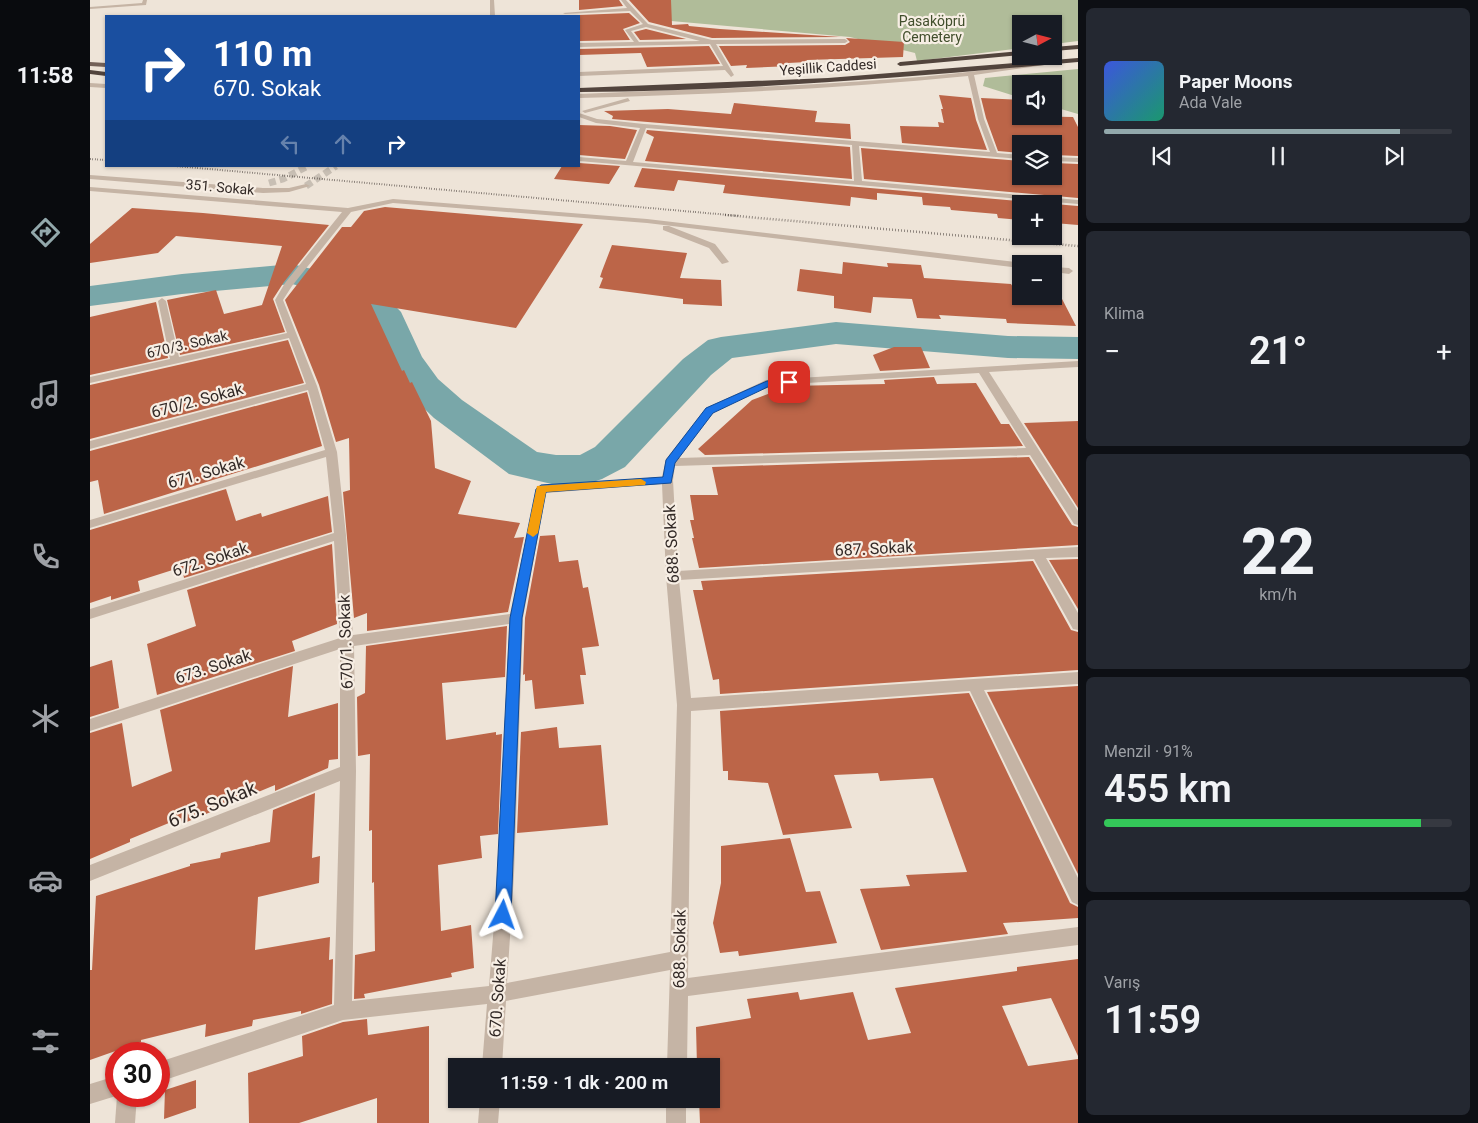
<!DOCTYPE html>
<html lang="tr">
<meta charset="utf-8">
<style>
body{margin:0;font-family:Roboto,sans-serif;background:#242831;color:#f1f3f6;height:100vh;display:flex;flex-direction:column;font-size:19px;white-space:nowrap}
*{box-sizing:border-box;margin:0}
p{font-size:16px;color:#9ea1a6}
.icon{flex:none;width:28px;height:28px;fill:none;stroke:currentColor;stroke-width:2;stroke-linecap:round;stroke-linejoin:round}
.map{position:relative;flex:1;overflow:hidden}
.panel{display:flex;flex-direction:column;gap:8px;padding:8px;background:#0d0f14;width:400px}
.panel>*{flex:none}
.top-card{position:absolute;left:15px;top:15px;width:475px;height:152px;border-radius:0px;box-shadow:0 1px 4px #0004;background:#1a4fa0;color:#fff;overflow:hidden}
.needle{width:32px;rotate:83deg}
.tools{position:absolute;left:922px;top:15px;display:grid;gap:10px}
.tools a{display:grid;place-items:center;width:50px;height:50px;border-radius:0px;background:#171b24;box-shadow:0 1px 4px #0004;font-size:25px}
.speed{position:absolute;left:15px;top:1042px;display:flex;gap:10px;font-size:25px;font-weight:700;text-align:center}
.speed>*{display:grid;place-content:center;width:65px;height:65px;border-radius:50%;background:#171b24;box-shadow:0 1px 4px #0004;line-height:1}
.speed .limit{border:8px solid #d22;background:#fff;color:#111}
.pin{position:absolute;display:grid;place-items:center;width:42px;height:42px;color:#fff;margin:-21px;border-radius:10px;box-shadow:0 2px 8px #0006}
.me{position:absolute;width:55px;margin:-28px;rotate:4deg;stroke-linejoin:round;filter:drop-shadow(0 0 4px #0008)}
.turn{display:flex;align-items:center;gap:18px;height:105px;padding:0 25px;font-size:22px}
.turn .icon{width:65px;height:65px;stroke-width:2.5}
.turn b{display:block;font-size:35px;line-height:42px}
.lanes{display:flex;align-items:center;height:48px;padding:0 25px;background:#0003;justify-content:center;gap:25px;direction:ltr}
.lanes .off{opacity:.35}
.big{font-size:38px;font-weight:600;line-height:1.1}
.panel .card{flex:1;display:flex;flex-direction:column;justify-content:center;gap:8px;min-width:0;padding:0 18px;border-radius:8px;background:#242831}
.panel .dial{align-items:center;gap:0}
.dial b{font-size:65px;line-height:1}
.song{display:flex;align-items:center;gap:15px}
.cover{width:60px;height:60px;border-radius:8px;background:linear-gradient(135deg,hsl(230 70% 55%),hsl(160 70% 35%))}
.played{height:5px;border-radius:2px;background:linear-gradient(90deg,#92a8ab 85%,#363941 85%)}
.keys{display:flex;justify-content:space-around;direction:ltr}
.heat{display:flex;justify-content:space-between;align-items:center;font-size:28px;direction:ltr}
.charge{height:8px;border-radius:4px;background:linear-gradient(90deg,#34c759 91%,#363941 0)}
.trip{position:absolute;left:358px;top:1058px;width:272px;height:50px;border-radius:0px;background:#171b24;box-shadow:0 1px 4px #0004;font-weight:600;line-height:50px;text-align:center}
main{display:flex;flex:1;min-height:0}
.tab-bar{display:flex;flex-direction:column;width:90px;justify-content:space-around;align-items:center;background:#090b0e;color:#9ea1a6}
.tab-bar .icon{width:35px;height:35px}
.tab-bar .on{color:#92a8ab}
.tab-bar b{font-size:22px;color:#f1f3f6}
.map>svg:first-child{display:block}
</style>
<main>
<nav class="tab-bar">
<b>11:58</b>
<svg class="icon on" aria-label="directions" viewBox="0 0 24 24"><path d="M12 3l9 9-9 9-9-9zM9 14v-3h6M13 9l2 2-2 2"/></svg>
<svg class="icon" aria-label="music" viewBox="0 0 24 24"><path d="M9 18V5l10-2v13"/><circle cx="6" cy="18" r="3"/><circle cx="16" cy="16" r="3"/></svg>
<svg class="icon" aria-label="phone" viewBox="0 0 24 24"><path d="M5 4h4l2 5-3 2q2 4 5 5l2-3 5 2v4C11 20 4 13 5 4z"/></svg>
<svg class="icon" aria-label="climate" viewBox="0 0 24 24"><path d="M12 3v18M4 7l16 10M4 17L20 7"/></svg>
<svg class="icon" aria-label="car" viewBox="0 0 24 24"><path d="M5 17H2v-5l4-1 3-4h7l3 4 3 1v5h-3M9 17h6M6 11h13"/><circle cx="7" cy="17" r="2"/><circle cx="17" cy="17" r="2"/></svg>
<svg class="icon" aria-label="filters" viewBox="0 0 24 24"><path d="M4 7h16M4 17h16"/><circle cx="9" cy="7" r="2"/><circle cx="15" cy="17" r="2"/></svg>
</nav>
<div class="map">
<svg width="988" height="1123" viewBox="0 0 988 1123">
<rect width="100%" height="100%" fill="#eee4d8"/>
<g fill="#b0bc99">
<path d="M567,0H988V41L964,44V24H931V48L827,61L825,53L760,37L581,21Z"/>
<path d="M988,69V114L964,107V84H931V98L893,86L895,78Z"/>
</g>
<g fill="none" stroke-linecap="round" stroke-linejoin="round">
<path fill="#79a7a9" fill-rule="evenodd" d="M202,264L285,285L311,312L332,357L348,379L372,400L447,452L466,455H490L505,447L593,359L618,340L631,337L746,322L918,336L988,337V359L918,358L746,344L642,358L621,375L535,467L512,479L497,484L466,485L419,474L344,418L320,395L295,358L277,316L261,299L202,284L92,294L0,306V286L92,274Z"/>
</g>
<g fill="#bc6548">
<path d="M489,0H529L533,6L489,10Z"/>
<path d="M539,0H581L582,25L598,24L599,26L630,29L751,37L622,38L559,22Z"/>
<path d="M539,13L550,23L533,29L540,40L489,41V15Z"/>
<path d="M556,29L596,39L550,40L544,32Z"/>
<path d="M756,38L814,42L813,57L717,60V62L698,63L701,66L656,68L657,65L641,66L629,46L755,45L760,42Z"/>
<path d="M619,46L630,64L557,67L551,53L489,55V49Z"/>
<path d="M849,95L881,98L886,120L897,150L812,143L810,126L849,127L848,122L854,123L851,109H853Z"/>
<path d="M891,98L931,100V116L983,117L988,127V156L964,155V144H931V153L908,151L896,118Z"/>
<path d="M644,103L727,111L725,122L760,124L761,139L522,119L523,116L514,111L578,109L641,114Z"/>
<path d="M489,125L520,126L547,130L535,159L489,155Z"/>
<path d="M557,130L760,147L762,179L555,161L564,137L556,133Z"/>
<path d="M771,148L931,161V176H964V163L988,164V198L774,179Z"/>
<path d="M489,163L530,166L519,184L464,179L472,166H489Z"/>
<path d="M552,168L963,204H931V220L908,218L907,214L861,210L860,207L833,205L832,197L787,193V200L761,197L760,206L633,193L635,185L588,180L584,191L544,187Z"/>
<path d="M964,204L988,206V225L964,223Z"/>
<path d="M295,207L493,224L426,328L281,304L312,371L314,370L320,383L322,382L341,421L345,468L381,481L368,514L430,523L424,538L434,537L418,612L277,631V613L264,618L253,492L260,490L259,438L246,442L229,385L195,300L252,227H261L274,211Z"/>
<path d="M42,208L113,213L239,225L194,282L183,299L195,332L90,355L77,300L126,290L134,314L172,305L192,246L86,236L68,253L0,263V244Z"/>
<path d="M522,245L597,253L590,278L631,280L632,306L593,304V299L509,288L513,278L510,277L512,271Z"/>
<path d="M753,262L798,267L797,263L831,265L834,278L921,284L927,294H931V296L971,297L986,326L917,323L916,319L849,315L851,319L827,318L822,299L783,297L781,313L744,308V296L707,291L710,269L752,274Z"/>
<path d="M66,302L78,358L0,375V317Z"/>
<path d="M198,340L214,383L0,439V385Z"/>
<path d="M804,347H831L840,368L790,371L783,355Z"/>
<path d="M844,377L847,384L886,383L911,424H919L933,446L615,455L608,449L662,400L699,386L795,384L794,380Z"/>
<path d="M217,392L232,446L14,514L8,480L0,482V451Z"/>
<path d="M988,421V508L934,423Z"/>
<path d="M939,457L982,525L988,527V545L609,568L602,538H604L600,520H604L600,495H628L622,467Z"/>
<path d="M136,489L146,521L171,513L172,517L238,496L242,532L94,578L92,567L48,581L50,591L21,600V596L0,603V530Z"/>
<path d="M465,535L469,562L488,560L493,588L498,587L509,646L492,648L496,675H490L494,704L445,709L442,680L435,681V674L433,675L435,618L450,536Z"/>
<path d="M242,544L247,624L202,641L205,651L67,695L57,644L106,626L97,590Z"/>
<path d="M988,559V609L959,560Z"/>
<path d="M943,561L981,630L988,632V670L630,694L629,679L623,680L603,590H613L611,581Z"/>
<path d="M417,626L415,677L352,683L356,740L406,732V735L412,734L408,834L390,836L392,858L348,865L351,931L381,925L384,968L361,973L362,977L274,994L275,998L264,999L265,955L285,951L284,882L282,883V830L279,831L280,754L268,756L267,697L275,693L276,646Z"/>
<path d="M22,660L29,708L0,717V667Z"/>
<path d="M203,666L198,717L248,703V759L239,760L238,768L185,791V785L92,824L91,818L40,839V842L0,859V733L32,723L42,787L82,771L70,710Z"/>
<path d="M988,686V874L897,692Z"/>
<path d="M879,693L980,903L988,907V918L913,923L918,934L791,950L770,889L820,886L816,875L877,872L843,778L790,781L788,773L744,775L762,828L693,835L678,783L638,780V771H633L630,711Z"/>
<path d="M467,727L469,748L511,745L518,825L427,833L431,732Z"/>
<path d="M225,793L222,858L230,856L229,883L168,897L165,950L240,937L239,960L243,959L242,1004L211,1014V1011L163,1020L162,1026L115,1037L116,1024L51,1040V1042L0,1060V970H2L6,896L100,866V864L130,858L131,853L180,842L183,810Z"/>
<path d="M700,838L716,892L730,891L747,943L649,956L648,951L630,953L623,923L631,883V846Z"/>
<path d="M988,959V1056L961,998L912,1006L938,1066L988,1059V1123H610L609,1099H621V1066H607L606,1027L661,1018L657,999L708,992L710,1000L763,992L778,1040L821,1033L805,988L927,971V967Z"/>
<path d="M277,1019L278,1035L339,1026V1123H287V1098L209,1123H159L158,1073L213,1056L212,1036L253,1022Z"/>
<path d="M106,1080V1108L74,1119L75,1090Z"/>
</g>
<g fill="none" stroke-linecap="round" stroke-linejoin="round">
<g stroke="#c8bfb4" stroke-width="7" stroke-dasharray="7 4" stroke-linecap="butt">
<path d="M179,183L193,179L218,166"/>
<path d="M216,186L246,166"/>
</g>
<g fill="#c5b4a5" fill-rule="evenodd">
<path d="M53,0H57L56,5L0,9V7L52,3Z"/>
<path d="M400,0H404L405,16H400Z"/>
<path d="M531,0H536L558,24L622,40L755,39L758,41L755,43L626,44L644,75L641,77L635,70L489,76V72L633,66L620,44L489,47V43L544,42L535,30L553,24L540,11L475,14L473,13L537,8ZM556,27L610,41L549,42L541,31Z"/>
<path d="M960,61L962,64L884,75L894,119L907,153L931,155V159L769,146L772,181L988,200V204L489,161V157L536,161L550,128L506,123L489,117V113L507,119L554,124L900,152L888,119L878,76C749,89 619,94 489,98V94C646,87 804,86 960,61ZM556,128L762,145L764,181L543,162Z"/>
<path d="M0,83L16,84V88L0,87Z"/>
<path d="M538,98L540,101L495,113L492,111Z"/>
<path d="M964,157L988,158V162L964,161Z"/>
<path d="M0,175L173,188H199L216,184L220,186L199,192L173,193L0,179Z"/>
<path d="M0,187L258,208L303,199L557,219L934,263L931,264V268L557,223L303,203L261,212L202,286L193,300L227,386L247,452L256,535L263,635L420,614L447,486L572,477L576,459L616,408L676,380L988,361V367L899,372L988,511V525L984,524L940,455L585,466L583,480L588,571L988,547V557L956,558L988,613V630L983,629L944,559L589,580L601,698L988,672V684L894,690L988,878V905L982,902L880,691L601,711L598,978L988,927V945L598,996L597,1066H577L580,970L416,1001L412,1066H392L397,1004L253,1020L69,1082V1062L244,1005L250,781L0,881V865L250,767V649L0,731V719L250,638L244,541L0,619V609L244,533L236,457L0,528V520L235,450L218,390L0,449V441L216,384L199,338L0,383V377L80,359L68,301L72,298L76,301L89,357L197,333L185,300L195,283L252,212L0,191ZM889,373L936,448L589,458L624,412L682,385ZM572,484L576,576L587,705L580,952L417,983L424,875L433,618L456,493ZM419,624L408,875L399,986L262,1001L266,771L264,646Z"/>
<path d="M573,226H579L625,244L639,262L632,264L619,248L573,230Z"/>
<path d="M964,267L979,268L983,271L979,274L964,272Z"/>
<path d="M26,1076V1096L0,1104V1084Z"/>
<path d="M27,1096H47L45,1123H25Z"/>
<path d="M390,1099H410L408,1123H388Z"/>
<rect x="576" y="1099" width="20" height="24"/>
</g>
<path fill="#736158" fill-rule="evenodd" d="M0,62L16,63V67L0,66Z"/>
<g fill="#52443d" fill-rule="evenodd">
<path d="M988,45V49L964,51V47Z"/>
<path d="M931,51V55L810,66L807,64L810,62Z"/>
<path d="M988,58V62C822,77 655,91 489,92V88L738,78Z"/>
<path d="M0,70L16,72V76L0,74Z"/>
</g>
<g stroke="#322926" stroke-width="2" stroke-dasharray="0.5 2" stroke-linecap="butt">
<path d="M0,159L16,160"/>
<path d="M85,166L650,216"/>
</g>
<path stroke="#322926" stroke-width="2.5" stroke-dasharray="0.5 2.5" stroke-linecap="butt" d="M635,215L988,246"/>
</g>
<path fill="#1a73e8" stroke="#114b97" d="M699,379L702,380V383L682,385L623,413L585,463L581,483L456,492L432,618L421,915L418,920L413,923L407,920L405,915L420,618L446,489L451,485L573,477L576,460L616,408L677,381Z"/>
<path fill="#f59e0b" d="M551,479L556,482L555,485L456,492L448,533L443,537L437,533L447,486Z"/>
<g text-anchor="middle" stroke-width="4.5" stroke-linejoin="round" paint-order="stroke">
<g font-size="14" fill="#414e2c" stroke="#f7eee4">
<text x="842" y="26">Pasaköprü<tspan x="842" dy="16">Cemetery</tspan></text>
</g>
<g font-size="14" fill="#322926" stroke="#f7eee4">
<text transform="translate(738 67) rotate(-4)" y="5">Yeşillik Caddesi</text>
<text transform="translate(130 187) rotate(5)" y="5">351. Sokak</text>
<text transform="translate(97 344) rotate(-13)" y="5">670/3. Sokak</text>
</g>
<g font-size="16" fill="#322926" stroke="#f7eee4">
<text transform="translate(107 400) rotate(-15)" y="6">670/2. Sokak</text>
<text transform="translate(116 472) rotate(-16)" y="6">671. Sokak</text>
<text transform="translate(581 544) rotate(-93)" y="6">688. Sokak</text>
<text transform="translate(784 548) rotate(-3)" y="6">687. Sokak</text>
<text transform="translate(120 559) rotate(-18)" y="6">672. Sokak</text>
<text transform="translate(255 642) rotate(-92)" y="6">670/1. Sokak</text>
<text transform="translate(123 666) rotate(-18)" y="6">673. Sokak</text>
<text transform="translate(589 949) rotate(-89)" y="6">688. Sokak</text>
<text transform="translate(407 998) rotate(-86)" y="6">670. Sokak</text>
</g>
<g font-size="19" fill="#322926" stroke="#f7eee4">
<text transform="translate(122 804) rotate(-22)" y="7">675. Sokak</text>
</g>
</g>
</svg>
<div class="tools">
<a><svg class="needle" viewBox="-14 -14 28 28"><path d="M0-13l5 13h-10z" fill="#e53935"/><path d="M0 13l5-13h-10z" fill="#9ea1a6"/></svg></a>
<a><svg class="icon" aria-label="sound" viewBox="0 0 24 24"><path d="M4 9h4l5-4v14l-5-4H4zM17 9q2 3 0 6"/></svg></a>
<a><svg class="icon" aria-label="layers" viewBox="0 0 24 24"><path d="M12 4l9 5-9 5-9-5zM3 14l9 5 9-5"/></svg></a>
<a>+</a>
<a>−</a>
</div>
<div class="speed"><div class="limit">30</div></div>
<div class="pin" style="left:699px;top:382px;background:#d93025"><svg class="icon" aria-label="arrive" viewBox="0 0 24 24"><path d="M6 21V4h12l-3 4 3 4H6"/></svg></div>
<svg class="me" style="left:413px;top:915px" viewBox="-20 -20 40 40"><path d="M0-17L14 15 0 8-14 15z" fill="#1a73e8" stroke="#fff" stroke-width="4"/></svg>
<div class="trip">11:59 · 1 dk · 200 m</div>
<div class="top-card">
<div class="turn"><svg class="icon" aria-label="right" viewBox="0 0 24 24"><path d="M7 20v-9h11M14 6l5 5-5 5"/></svg><div><b>110 m</b>670. Sokak</div></div>
<div class="lanes"><svg class="icon off" aria-label="left" viewBox="0 0 24 24"><path d="M17 20v-9H6M10 6l-5 5 5 5"/></svg><svg class="icon off" aria-label="ahead" viewBox="0 0 24 24"><path d="M12 20V5M6 11l6-6 6 6"/></svg><svg class="icon" aria-label="right" viewBox="0 0 24 24"><path d="M7 20v-9h11M14 6l5 5-5 5"/></svg></div>
</div>
</div>
<section class="panel">
<div class="card">
<div class="song"><i class="cover"></i><div><b>Paper Moons</b><p>Ada Vale</p></div></div>
<div class="played"></div>
<div class="keys"><svg class="icon" aria-label="previous" viewBox="0 0 24 24"><path d="M18 5L8 12l10 7zM5 5v14"/></svg><svg class="icon" aria-label="pause" viewBox="0 0 24 24"><path d="M8 5v14M16 5v14"/></svg><svg class="icon" aria-label="next" viewBox="0 0 24 24"><path d="M6 5l10 7-10 7zM19 5v14"/></svg></div>
</div>
<div class="card"><p>Klima</p>
<div class="heat"><a>−</a><b class="big">21°</b><a>+</a></div>
</div>
<div class="card dial"><b>22</b><p>km/h</p></div>
<div class="card"><p>Menzil · 91%</p><b class="big">455 km</b><div class="charge"></div></div>
<div class="card"><p>Varış</p><b class="big">11:59</b></div>
</section>
</main>
